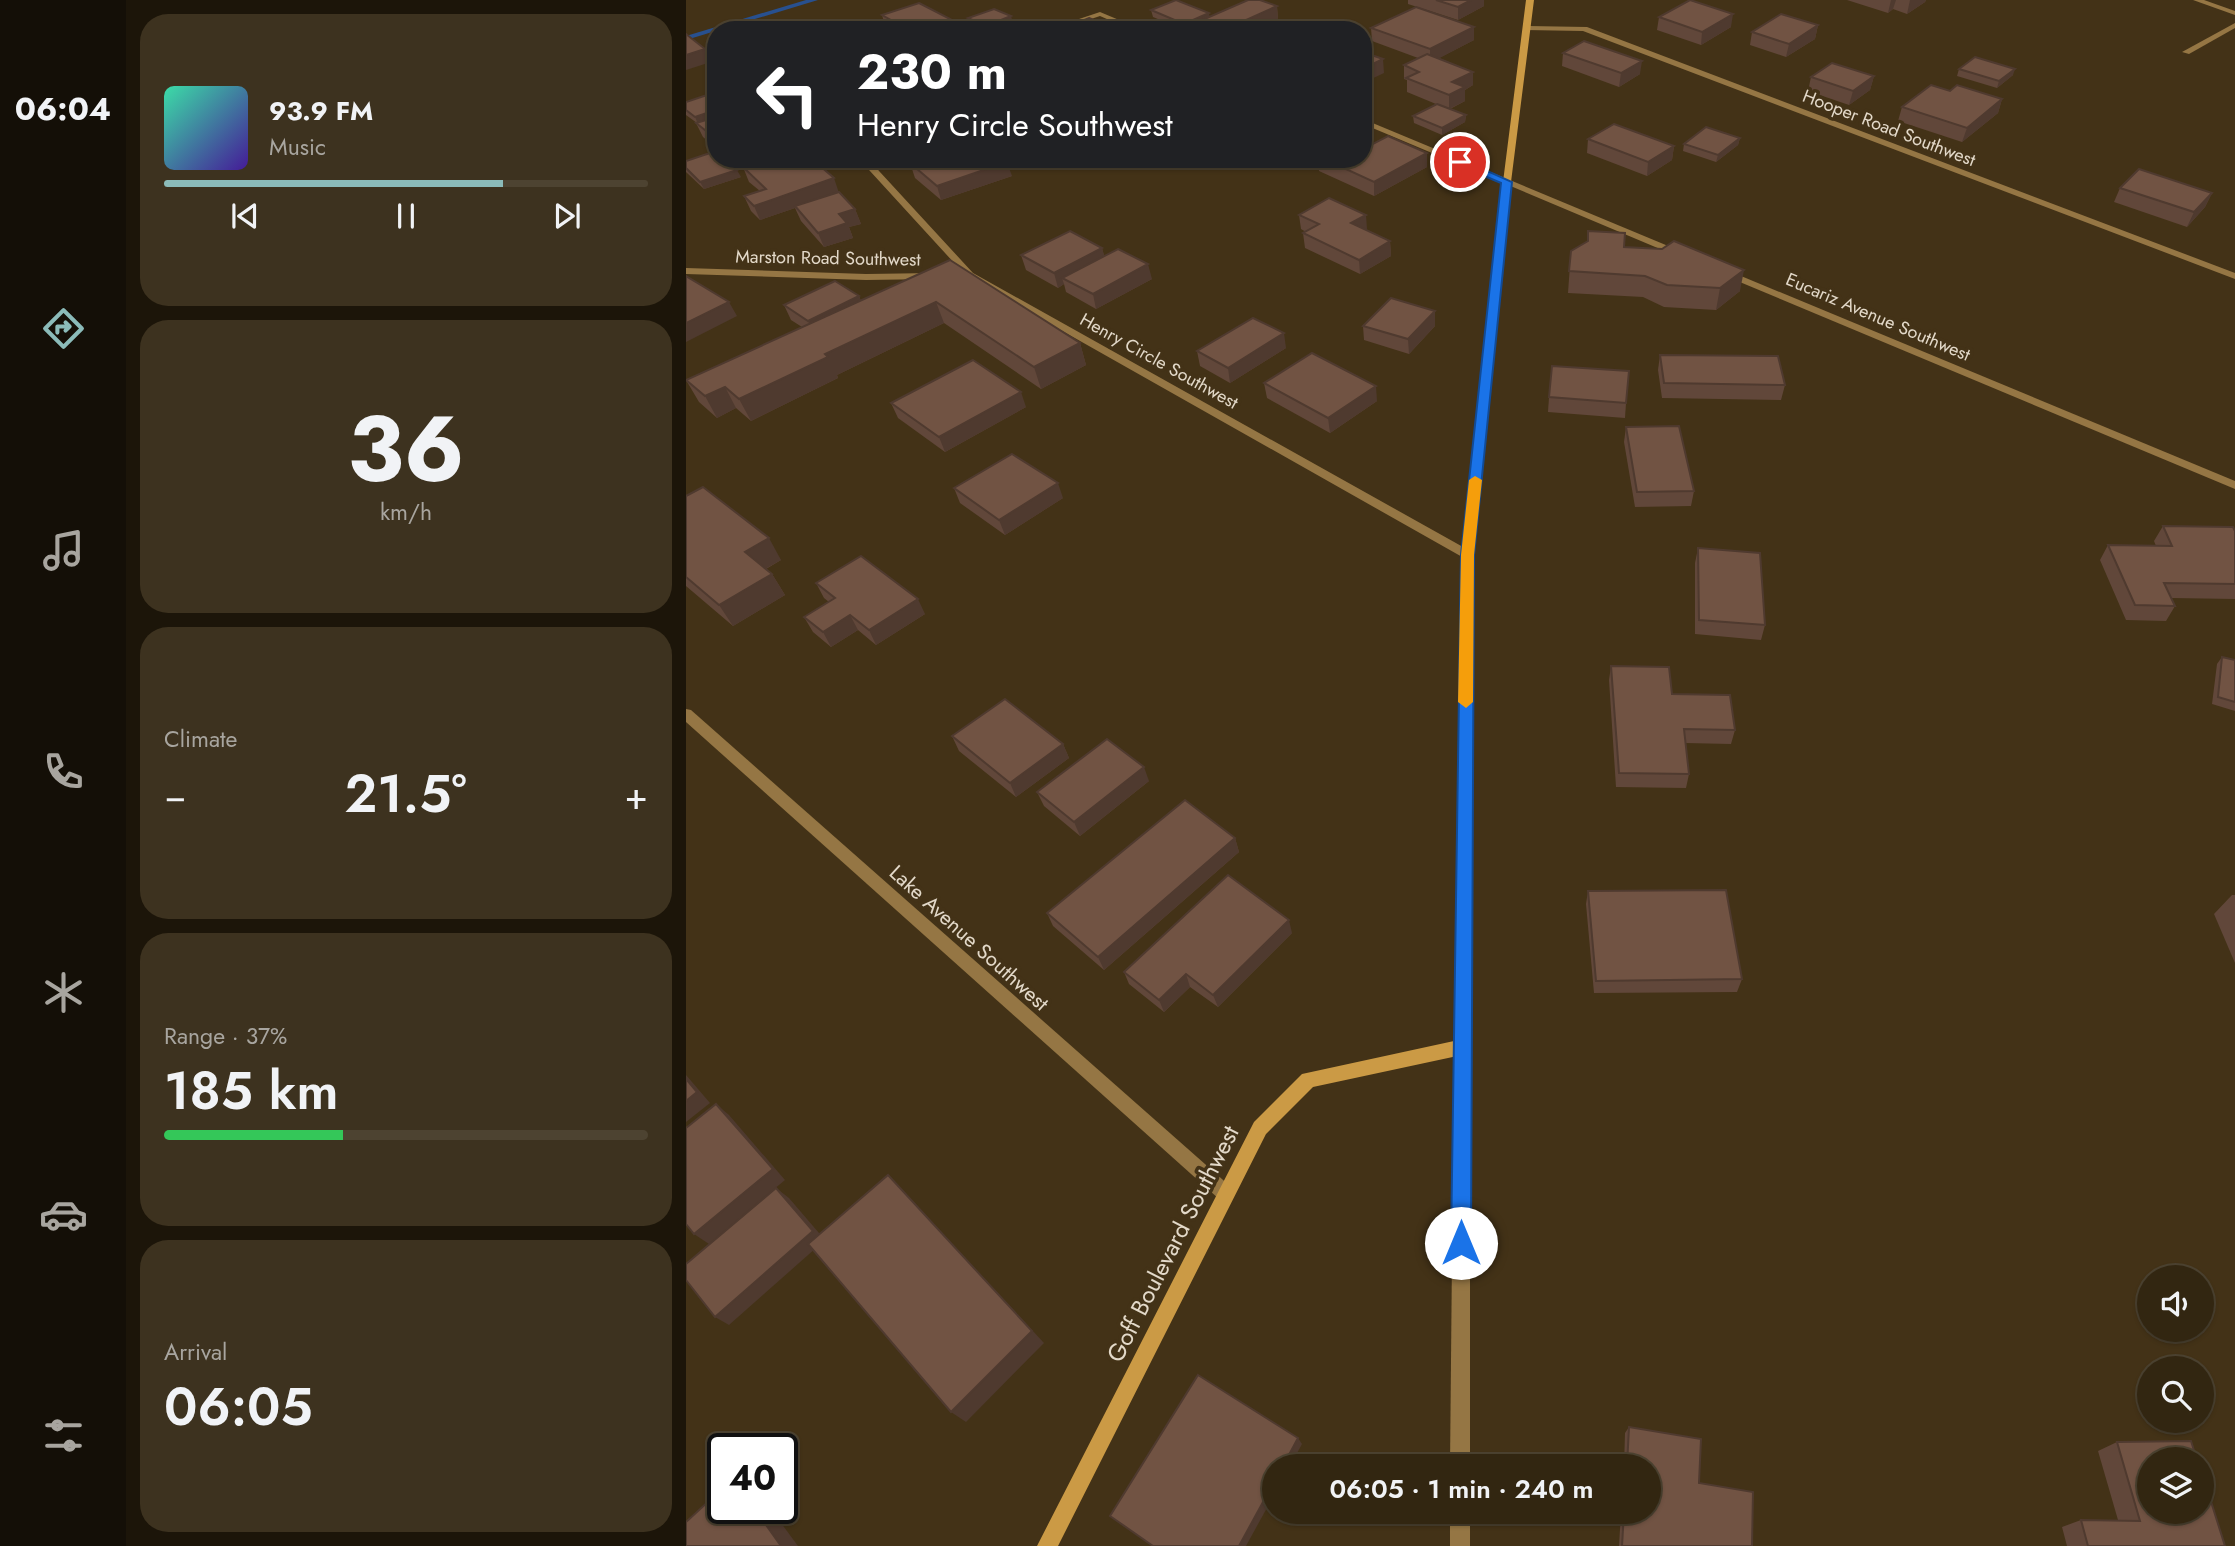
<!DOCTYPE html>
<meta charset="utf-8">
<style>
body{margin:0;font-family:Jost,sans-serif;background:#3d321f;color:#f1f3f6;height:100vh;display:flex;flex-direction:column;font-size:26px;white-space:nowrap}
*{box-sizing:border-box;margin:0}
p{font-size:23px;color:#a8a59f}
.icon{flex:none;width:38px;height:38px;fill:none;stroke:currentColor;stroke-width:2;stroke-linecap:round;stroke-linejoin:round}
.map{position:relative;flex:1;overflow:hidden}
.details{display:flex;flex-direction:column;gap:14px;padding:14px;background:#1c1509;width:560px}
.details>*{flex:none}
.hud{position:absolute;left:21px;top:21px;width:665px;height:147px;border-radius:28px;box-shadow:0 2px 5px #0004,0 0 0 2px #4d4331;background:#202124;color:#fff;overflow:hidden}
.buttons{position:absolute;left:1451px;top:1265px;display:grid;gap:14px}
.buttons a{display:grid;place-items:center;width:77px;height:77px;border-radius:50%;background:#322611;box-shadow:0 2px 5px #0004,0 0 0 2px #4d4331;font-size:35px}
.speed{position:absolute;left:21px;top:1433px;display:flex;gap:14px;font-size:35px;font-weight:700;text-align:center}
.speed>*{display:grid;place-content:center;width:91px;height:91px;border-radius:50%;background:#322611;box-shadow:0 2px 5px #0004,0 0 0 2px #4d4331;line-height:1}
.speed .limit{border:4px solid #111;border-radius:10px;background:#fff;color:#111}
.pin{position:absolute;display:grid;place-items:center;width:60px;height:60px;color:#fff;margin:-30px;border:4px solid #fff;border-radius:50%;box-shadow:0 2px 7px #0007}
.me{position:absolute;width:77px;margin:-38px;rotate:0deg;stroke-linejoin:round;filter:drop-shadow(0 0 5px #0008)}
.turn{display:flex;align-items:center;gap:24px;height:147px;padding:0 35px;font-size:32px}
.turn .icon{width:91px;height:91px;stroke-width:2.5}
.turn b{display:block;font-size:49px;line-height:60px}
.big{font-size:52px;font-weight:600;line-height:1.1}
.details .card{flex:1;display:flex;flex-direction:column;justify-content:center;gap:10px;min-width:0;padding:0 24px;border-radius:28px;background:#3d321f}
.details .dial{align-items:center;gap:0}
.dial b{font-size:91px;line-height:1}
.song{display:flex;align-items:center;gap:21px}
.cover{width:84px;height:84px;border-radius:10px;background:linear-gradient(135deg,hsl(160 70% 55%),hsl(260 70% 35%))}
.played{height:7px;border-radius:4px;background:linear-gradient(90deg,#8bbbb9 70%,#4d4331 70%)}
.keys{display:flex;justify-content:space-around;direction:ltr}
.heat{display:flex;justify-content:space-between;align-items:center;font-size:38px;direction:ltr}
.charge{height:10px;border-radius:5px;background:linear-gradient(90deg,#34c759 37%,#4d4331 0)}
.trip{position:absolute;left:576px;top:1454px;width:399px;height:70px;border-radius:35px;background:#322611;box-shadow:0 2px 5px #0004,0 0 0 2px #4d4331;font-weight:600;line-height:70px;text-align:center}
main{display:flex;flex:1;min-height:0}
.menu{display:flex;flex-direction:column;width:126px;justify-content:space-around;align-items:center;background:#140f07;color:#a8a59f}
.menu .icon{width:49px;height:49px}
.menu .selected{color:#8bbbb9}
.menu b{font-size:32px;color:#f1f3f6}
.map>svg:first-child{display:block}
</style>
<main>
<nav class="menu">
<b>06:04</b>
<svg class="icon selected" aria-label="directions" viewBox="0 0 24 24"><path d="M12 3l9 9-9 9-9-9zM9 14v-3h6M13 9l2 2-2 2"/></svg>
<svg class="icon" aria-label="music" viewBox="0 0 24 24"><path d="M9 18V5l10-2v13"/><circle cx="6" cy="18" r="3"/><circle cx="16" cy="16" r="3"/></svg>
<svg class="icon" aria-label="phone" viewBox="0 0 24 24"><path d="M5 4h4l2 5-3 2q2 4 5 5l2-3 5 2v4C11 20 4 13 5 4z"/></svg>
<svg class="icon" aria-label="climate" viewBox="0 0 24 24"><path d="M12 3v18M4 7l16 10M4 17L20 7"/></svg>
<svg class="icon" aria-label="car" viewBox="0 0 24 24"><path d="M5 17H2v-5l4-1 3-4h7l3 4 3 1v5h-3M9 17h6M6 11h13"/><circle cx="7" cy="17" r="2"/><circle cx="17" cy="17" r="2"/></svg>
<svg class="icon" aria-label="filters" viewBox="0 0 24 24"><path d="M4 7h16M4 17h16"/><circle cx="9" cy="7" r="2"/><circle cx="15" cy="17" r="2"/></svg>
</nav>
<section class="details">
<div class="card">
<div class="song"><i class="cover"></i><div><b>93.9 FM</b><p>Music</p></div></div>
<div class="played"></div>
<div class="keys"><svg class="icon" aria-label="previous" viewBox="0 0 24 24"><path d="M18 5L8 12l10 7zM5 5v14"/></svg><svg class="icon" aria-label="pause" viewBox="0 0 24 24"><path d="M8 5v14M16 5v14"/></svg><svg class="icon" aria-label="next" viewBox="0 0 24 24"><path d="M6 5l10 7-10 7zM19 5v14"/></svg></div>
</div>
<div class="card dial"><b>36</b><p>km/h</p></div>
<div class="card"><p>Climate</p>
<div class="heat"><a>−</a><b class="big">21.5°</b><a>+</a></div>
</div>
<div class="card"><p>Range · 37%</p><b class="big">185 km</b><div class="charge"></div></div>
<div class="card"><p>Arrival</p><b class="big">06:05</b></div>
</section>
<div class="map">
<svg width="1549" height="1546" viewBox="0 0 1549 1546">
<rect width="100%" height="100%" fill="#433217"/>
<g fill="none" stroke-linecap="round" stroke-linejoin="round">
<path fill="#28508f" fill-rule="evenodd" d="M120,0H132L0,40V36Z"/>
<g fill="#957644" fill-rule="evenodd">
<path d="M1507,0H1518L1549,11V15Z"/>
<path d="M414,12L457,30H446L414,16L372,30H360Z"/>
<path d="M1549,23V28L1503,54L1496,52Z"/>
<path d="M842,26L901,27L1549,273V279L897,31L839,30V26Z"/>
<path d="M677,119L999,253L1001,255L993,257L677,124Z"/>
<path d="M173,159H182L287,273L786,552L788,555L786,558H778L281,277Z"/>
<path d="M0,268L180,274L248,273L253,276L248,279L180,280L0,274Z"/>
<path d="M1037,271H1043L1549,481V489L1037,275Z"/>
<path d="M0,709L5,710L545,1187L548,1193L545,1199L539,1202L533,1199L0,722Z"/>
</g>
<g fill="#957644" fill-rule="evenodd">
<path d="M776,1039L782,1042L784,1047V1466H764L768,1047L770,1042Z"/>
<rect x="764" y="1512" width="20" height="34"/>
</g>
<path fill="#cb9a45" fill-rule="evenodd" d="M840,0H848L825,182L788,555L784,1047L782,1052L776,1055L627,1087L580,1134L372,1546H351L568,1122L616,1074L768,1041L776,555L817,182Z"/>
</g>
<g fill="#61473a">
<path d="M722,0H798V6L772,20L722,4Z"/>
<path d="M1161,0H1240L1239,2L1221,14L1207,9L1202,13Z"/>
<path d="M591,6L592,20L569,30H508L507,27L498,30L467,17L465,10L524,16Z"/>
<path d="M196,15L274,30H202L200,29Z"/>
<path d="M973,17L1045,27L1015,45L971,30Z"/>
<path d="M282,18L327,23L309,30H295L284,25Z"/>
<path d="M1132,25L1129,39L1100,57L1064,45L1066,32Z"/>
<path d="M685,28L788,40L753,58L787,72V85L779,90V101L764,109L780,115L779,122L756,135L728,123L727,116L750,104L721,92V80L718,79V65L732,58L686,41Z"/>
<path d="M877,53L954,74L933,87L876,66Z"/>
<path d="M1273,69L1327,75L1311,88L1271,76Z"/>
<path d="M1188,76L1184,90L1163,105L1122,91L1125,77Z"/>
<path d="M30,92V148L17,137L10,123H11L0,115V102Z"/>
<path d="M1316,99L1312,113L1276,142L1212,121L1216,107Z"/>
<path d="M1054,138L1052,145L1030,162L997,151L998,144Z"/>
<path d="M902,139L988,146L986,160L961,176L901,153Z"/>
<path d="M589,159H626L610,168Z"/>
<path d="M632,159H677L741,167L688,196L633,171Z"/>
<path d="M0,161L55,177L18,189L0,172Z"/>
<path d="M285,161L326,176L255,200L229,178L224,163Z"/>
<path d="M57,167L153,192L169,209L175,224L163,227L167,238L138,247L115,221L109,208L74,220L65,211L58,196L74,191L63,182Z"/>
<path d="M1434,188L1526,193L1519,207L1501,227L1428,202Z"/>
<path d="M613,215L681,229L680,230L704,241L705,256L674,274L619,248L617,233L620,232L615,229Z"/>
<path d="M938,247L1054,291L1030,310L978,307L957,297L882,293L885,251Z"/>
<path d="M416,248L418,256L466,279L410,309L380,292L378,284L372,288L340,270L335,255Z"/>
<path d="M264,260L394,343L400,365L355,389L258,323L151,375L152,378L65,421L50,408L31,418L13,402L0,380L116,327L105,320L98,305L173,296L175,301Z"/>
<path d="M677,326H749L723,354L678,340Z"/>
<path d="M600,348L544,383L514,366L511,351Z"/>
<path d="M974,355L1099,385L1095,400L976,398L972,370Z"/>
<path d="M578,383L691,401L644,433L581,398Z"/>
<path d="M863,397L940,403L939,418L862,412Z"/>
<path d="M205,403L340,407L259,452L212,418Z"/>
<path d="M940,427L1008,491L1005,506L949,507L938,442Z"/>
<path d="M268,488L377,498L319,535L274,503Z"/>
<path d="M0,496L95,560L80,569L86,574L99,595L47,626L0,586Z"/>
<path d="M1477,526L1549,531V599L1485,598L1489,606L1480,621L1440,620L1414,560L1422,545L1470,546L1468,541Z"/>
<path d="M1012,548L1079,625L1075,640L1009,634V563Z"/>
<path d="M130,583L239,614L190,645L172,630L145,647L127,632L118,617L143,602L138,598Z"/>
<path d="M1536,657L1549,660V711L1526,704L1531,664Z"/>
<path d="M925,666L986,694L1049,730L1045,744L999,743L1003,774L1000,788L930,787L923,680Z"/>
<path d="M266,736L377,744L383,758L330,797L273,751Z"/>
<path d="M463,781L394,836L358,806L351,792Z"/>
<path d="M549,838L553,852L418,970L367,926L361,913Z"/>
<path d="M902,891L1056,979L1051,992L908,993L900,904Z"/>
<path d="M1546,895H1549V963L1528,914Z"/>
<path d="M606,933L532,1007L504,987L478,1012L443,984L438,972Z"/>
<path d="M943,1427L1013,1483L1066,1546H933L935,1512H962V1466H938L939,1433Z"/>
<path d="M1431,1442L1539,1546H1381L1376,1527L1395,1520H1432L1412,1451Z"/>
</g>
<g fill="#4f3a2f">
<path d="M785,0H798V6L772,20V7Z"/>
<path d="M1205,0H1210L1207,9L1202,13Z"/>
<path d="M1224,0H1240L1239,2L1221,14Z"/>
<path d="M591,6L592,20L569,30H538Z"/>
<path d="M523,13L524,20L507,24V27L499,30L498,24Z"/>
<path d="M1047,14L1045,27L1015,45L1016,32Z"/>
<path d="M325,16L327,23L309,30H301L300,26Z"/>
<path d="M272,23L274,30H254Z"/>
<path d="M1132,25L1129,39L1100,57L1103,44Z"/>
<path d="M788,27V40L744,63V49Z"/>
<path d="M19,49L25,62L0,70V55Z"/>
<path d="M697,59L698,73L677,83V69Z"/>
<path d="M956,61L954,74L933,87L935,73Z"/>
<path d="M1329,69L1327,75L1311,88L1313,81Z"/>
<path d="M787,72V85L779,90V101L763,109V95L766,82Z"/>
<path d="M1188,76L1184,90L1163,105L1167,91Z"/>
<path d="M1316,99L1312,113L1276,142L1281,128Z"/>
<path d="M30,110V118L12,124L9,117Z"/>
<path d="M780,115L779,122L756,135V128Z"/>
<path d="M1054,138L1052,145L1030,162L1032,155Z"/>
<path d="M988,146L986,160L961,176L962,162Z"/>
<path d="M741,153V167L688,196V182Z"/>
<path d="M609,159H626L610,168Z"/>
<path d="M321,162L326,176L255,200L251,186Z"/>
<path d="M51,170L55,177L18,189L14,182Z"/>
<path d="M148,178L153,193L74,220L68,206Z"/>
<path d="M1526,193L1519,207L1501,227L1508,212Z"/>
<path d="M169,209L175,224L163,227L167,238L138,247L132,233L153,214Z"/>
<path d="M680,215L681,229L666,238L665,223Z"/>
<path d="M704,241L705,256L674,274L673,260Z"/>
<path d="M416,248L420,262L376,278L378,284L372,288L368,273Z"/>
<path d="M462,264L466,279L410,309L407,294Z"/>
<path d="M1058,270L1054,291L1030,310L1034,288Z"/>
<path d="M173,296L179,311L129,336L122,321Z"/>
<path d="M43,302L51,316L0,342V323Z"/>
<path d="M250,302L258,323L151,375L152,378L65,421L53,399L139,354Z"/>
<path d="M749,311V326L723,354L722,339Z"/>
<path d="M598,333L600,348L544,383L542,368Z"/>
<path d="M394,343L400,365L355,389L348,367Z"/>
<path d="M690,386L691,401L644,433L642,418Z"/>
<path d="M39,387L50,408L31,418L19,396Z"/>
<path d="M335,392L340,407L259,452L253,437Z"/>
<path d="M372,483L377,498L319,535L313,520Z"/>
<path d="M83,538L95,560L72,573L59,552Z"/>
<path d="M86,574L99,595L47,626L33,605Z"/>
<path d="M232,599L239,614L190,645L183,630Z"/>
<path d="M164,615L172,630L145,647L137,632Z"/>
<path d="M377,744L383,758L330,797L324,783Z"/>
<path d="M458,767L463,781L394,836L388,822Z"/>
<path d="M549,838L553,852L418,970L412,957Z"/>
<path d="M603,920L606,933L532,1007L527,995Z"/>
<path d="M500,974L504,987L478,1012L473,1000Z"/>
<path d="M0,1075L24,1103L0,1122Z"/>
<path d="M30,1104L43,1115L99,1180L23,1244L8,1234Z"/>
<path d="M202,1175L358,1343L280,1422L265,1412Z"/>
<path d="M90,1188L103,1198L139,1240L43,1325L29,1317Z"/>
<path d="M612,1438L616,1444L604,1466H597Z"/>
<path d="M588,1482V1495L560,1546H553Z"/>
<path d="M68,1508H84L112,1546H95Z"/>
</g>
<g fill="#715343" stroke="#4f3a2f" stroke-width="2">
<path d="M490,0L523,13L498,24L465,10Z"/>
<path d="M562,0H574L591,6L538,30H522L507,24Z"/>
<path d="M750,0H785L772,7Z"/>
<path d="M1004,0L1047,14L1016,32L973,17Z"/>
<path d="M233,3L272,23L254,30H223L196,15Z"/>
<path d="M730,7L788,27L744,49L685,28Z"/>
<path d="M308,9L325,16L300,26L282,18Z"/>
<path d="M1095,14L1132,25L1103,44L1066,32Z"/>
<path d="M403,18L432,30H373Z"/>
<path d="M588,21L610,30H570Z"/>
<path d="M0,34L19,49L0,55Z"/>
<path d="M898,41L956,61L935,73L877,53Z"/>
<path d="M677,52L697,59L677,69Z"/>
<path d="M741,54L787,72L766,82L779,87L763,95L720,78L733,72L718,65Z"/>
<path d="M1289,57L1329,69L1313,81L1273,69Z"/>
<path d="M1146,63L1188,76L1167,91L1125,77Z"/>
<path d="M1245,85L1264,91L1271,85L1316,99L1281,128L1216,107Z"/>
<path d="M30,92V110L9,117L0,110V102Z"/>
<path d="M751,104L780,115L756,128L727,116Z"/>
<path d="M30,117V138H29L10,123Z"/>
<path d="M928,124L988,146L962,162L902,139Z"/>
<path d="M1020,127L1054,138L1032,155L998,144Z"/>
<path d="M702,136L741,153L688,182L638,159H677V149Z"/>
<path d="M30,151V159H40L51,170L14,182L0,168V161Z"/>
<path d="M82,159H126L148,178L68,206L58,196L80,189L57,167Z"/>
<path d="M236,159H283L285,161L290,159H318L321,162L251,186L224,163Z"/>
<path d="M1453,169L1526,193L1508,212L1434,188Z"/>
<path d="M153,192L169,209L153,214L161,223L132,233L109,206Z"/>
<path d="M643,198L680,215L665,223L704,241L673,260L617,233L633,224L613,215Z"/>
<path d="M384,231L416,248L368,273L335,255Z"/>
<path d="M902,231L939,233L938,247L976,249L988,241L1058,270L1034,288L981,285L959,276L883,271L885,251L902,241Z"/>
<path d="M432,249L462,264L407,294L376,278Z"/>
<path d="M264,260L394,343L348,367L250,302L139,354L142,357L53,399L39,387L19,396L0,380Z"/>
<path d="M0,276L43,302L0,323Z"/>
<path d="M149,281L173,296L122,321L98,305Z"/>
<path d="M705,298L749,311L722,339L677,326Z"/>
<path d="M567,318L598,333L542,368L511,351Z"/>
<path d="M626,353L690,386L642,418L578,383Z"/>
<path d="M974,355L1092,356L1099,385L978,383Z"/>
<path d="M287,360L335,392L253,437L205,403Z"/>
<path d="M866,366L943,371L940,403L863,397Z"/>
<path d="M993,426L1008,491L951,492L940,427Z"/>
<path d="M326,454L372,483L313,520L268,488Z"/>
<path d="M17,487L83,538L59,552L86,574L33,605L0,577V496Z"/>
<path d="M1477,526L1547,527L1549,531V584L1478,583L1489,606L1449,605L1422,545L1486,546Z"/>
<path d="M1012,548L1074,553L1079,625L1013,620Z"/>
<path d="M175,556L232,599L183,630L164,615L137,632L118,617L149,598L130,583Z"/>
<path d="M1536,657L1549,660V702L1532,697Z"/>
<path d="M925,666L983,667L986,694L1044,695L1049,730L998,729L1003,774L933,773Z"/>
<path d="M319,699L377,744L324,783L266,736Z"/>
<path d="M421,739L458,767L388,822L351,792Z"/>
<path d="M499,800L549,838L412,957L361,913Z"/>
<path d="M542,875L603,920L527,995L500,974L473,1000L438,972Z"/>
<path d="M1040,890L1056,979L910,981L902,891Z"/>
<path d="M0,1079L11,1092L0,1101Z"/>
<path d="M30,1104L87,1169L8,1234L0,1224V1128Z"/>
<path d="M202,1175L346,1331L265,1412L122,1244Z"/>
<path d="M90,1188L127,1231L29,1317L0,1280V1264Z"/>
<path d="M512,1375L612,1438L597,1466H588V1482L553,1546H467L424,1516Z"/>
<path d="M943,1427L1015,1439L1013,1483L1067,1492L1066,1546H936L938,1512H962V1466H941Z"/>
<path d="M1505,1441L1511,1460H1463V1512H1516V1473L1539,1546H1402L1395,1520L1454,1521L1431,1442Z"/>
<path d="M37,1488V1508H68L95,1546H0V1522Z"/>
</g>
<path fill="#1a73e8" stroke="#114b97" stroke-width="2" d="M770,160H777L826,182L788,555L785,1243L782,1250L775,1253L768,1250L765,1243L775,555L815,183L770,164Z"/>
<path fill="#f59e0b" d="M789,476L796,480L788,555L787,702L780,708L772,702L775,555L783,480Z"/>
<g text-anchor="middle" stroke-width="7" stroke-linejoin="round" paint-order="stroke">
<g font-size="18" fill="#e3d9c9" stroke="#433217">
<text transform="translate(1203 128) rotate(21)" y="6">Hooper Road Southwest</text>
<text transform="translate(142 258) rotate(1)" y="6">Marston Road Southwest</text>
<text transform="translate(1192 317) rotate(23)" y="6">Eucariz Avenue Southwest</text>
<text transform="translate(473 361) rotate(29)" y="6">Henry Circle Southwest</text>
</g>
<g font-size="21" fill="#e3d9c9" stroke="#433217">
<text transform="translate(283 938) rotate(42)" y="7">Lake Avenue Southwest</text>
</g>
<g font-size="24" fill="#e3d9c9" stroke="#433217">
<text transform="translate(487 1244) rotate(-63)" y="8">Goff Boulevard Southwest</text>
</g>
</g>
</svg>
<div class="buttons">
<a><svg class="icon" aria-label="sound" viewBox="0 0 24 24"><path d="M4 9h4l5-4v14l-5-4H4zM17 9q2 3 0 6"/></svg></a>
<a><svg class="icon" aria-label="search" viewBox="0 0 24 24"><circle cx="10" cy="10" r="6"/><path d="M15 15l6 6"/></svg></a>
<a><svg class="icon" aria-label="layers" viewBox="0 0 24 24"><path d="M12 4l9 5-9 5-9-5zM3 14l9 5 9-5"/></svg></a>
</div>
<div class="speed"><div class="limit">40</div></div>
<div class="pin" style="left:774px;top:162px;background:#d93025"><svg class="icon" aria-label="arrive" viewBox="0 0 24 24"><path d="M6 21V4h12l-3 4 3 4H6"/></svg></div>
<svg class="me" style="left:775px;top:1243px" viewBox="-20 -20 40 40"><circle r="19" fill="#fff"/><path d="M0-13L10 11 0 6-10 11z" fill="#1a73e8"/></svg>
<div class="trip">06:05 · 1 min · 240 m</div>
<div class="hud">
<div class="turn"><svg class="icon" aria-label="left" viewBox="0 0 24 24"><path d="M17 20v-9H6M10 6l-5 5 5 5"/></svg><div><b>230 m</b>Henry Circle Southwest</div></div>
</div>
</div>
</main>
